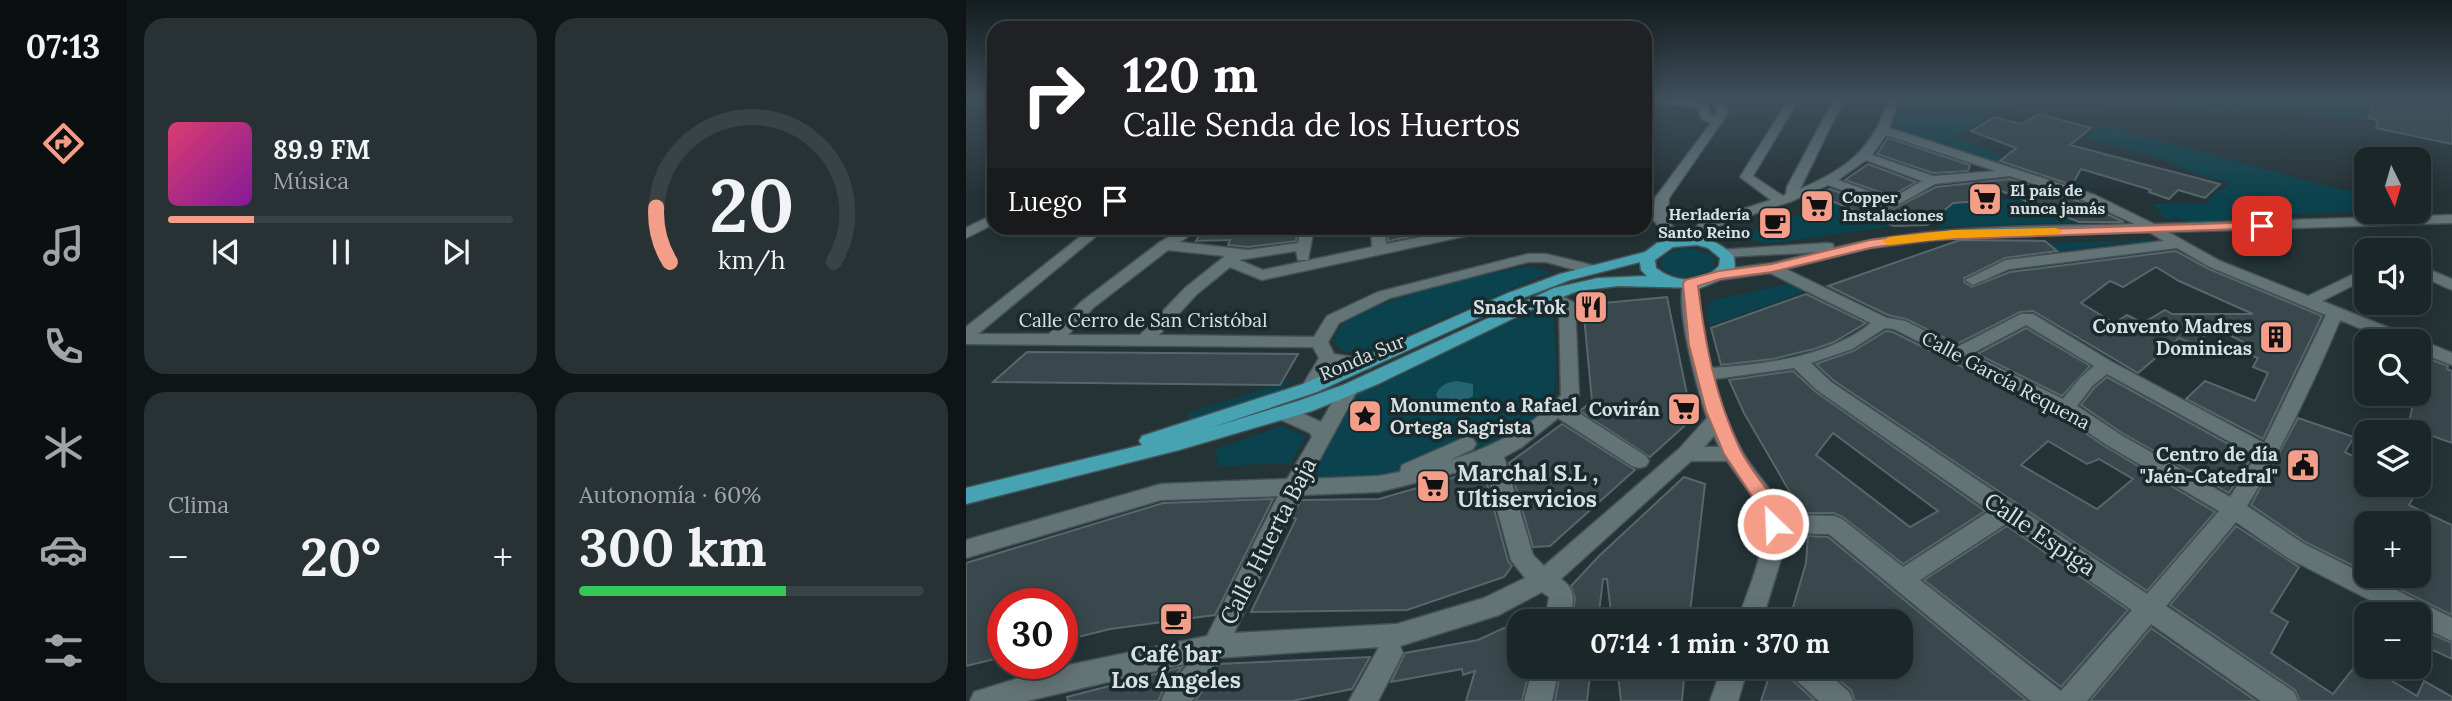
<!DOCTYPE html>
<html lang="es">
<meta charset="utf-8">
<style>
body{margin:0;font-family:Lora,serif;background:#283234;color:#f1f3f6;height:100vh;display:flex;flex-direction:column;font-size:26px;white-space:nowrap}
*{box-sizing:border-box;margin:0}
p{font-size:23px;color:#a0a5a8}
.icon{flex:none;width:38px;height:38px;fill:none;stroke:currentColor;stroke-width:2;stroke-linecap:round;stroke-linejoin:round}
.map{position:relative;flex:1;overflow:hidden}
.side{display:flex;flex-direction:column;gap:18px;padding:18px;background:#0f1516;width:840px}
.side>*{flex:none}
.banner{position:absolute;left:21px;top:21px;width:665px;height:214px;border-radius:21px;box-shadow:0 4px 18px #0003,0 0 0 2px #394345;background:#202124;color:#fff;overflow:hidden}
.needle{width:46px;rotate:175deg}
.fabs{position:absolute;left:1388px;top:147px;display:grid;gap:14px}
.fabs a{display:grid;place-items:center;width:77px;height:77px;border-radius:14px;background:#1b2628;box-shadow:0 4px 18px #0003,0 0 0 2px #394345;font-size:35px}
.speed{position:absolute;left:21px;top:588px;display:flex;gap:14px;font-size:35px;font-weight:700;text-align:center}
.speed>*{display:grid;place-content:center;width:91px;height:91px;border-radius:50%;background:#1b2628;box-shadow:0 4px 18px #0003,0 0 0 2px #394345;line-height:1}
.speed .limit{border:10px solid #d22;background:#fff;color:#111}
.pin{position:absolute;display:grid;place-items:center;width:60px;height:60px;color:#fff;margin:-30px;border-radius:14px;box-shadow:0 4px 10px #0006}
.me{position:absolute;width:77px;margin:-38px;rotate:336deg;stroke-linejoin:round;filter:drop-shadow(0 0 5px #0008)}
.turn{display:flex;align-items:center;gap:24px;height:147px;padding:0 21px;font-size:32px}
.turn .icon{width:91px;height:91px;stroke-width:2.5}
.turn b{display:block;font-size:49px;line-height:60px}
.then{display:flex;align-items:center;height:66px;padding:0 21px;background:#0003;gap:14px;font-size:26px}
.big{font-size:52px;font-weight:800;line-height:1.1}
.side .card{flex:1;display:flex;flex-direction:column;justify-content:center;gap:10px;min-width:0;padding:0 24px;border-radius:21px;background:#283234}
.side .dial{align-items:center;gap:0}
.dial svg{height:182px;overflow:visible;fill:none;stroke:#394345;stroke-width:7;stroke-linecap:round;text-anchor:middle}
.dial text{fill:#f1f3f6;stroke:none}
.song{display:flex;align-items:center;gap:21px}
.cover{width:84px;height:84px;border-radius:10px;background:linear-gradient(135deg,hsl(340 70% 55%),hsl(290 70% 35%))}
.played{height:7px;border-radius:4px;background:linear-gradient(90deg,#f49e8a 25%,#394345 25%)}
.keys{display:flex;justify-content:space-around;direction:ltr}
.heat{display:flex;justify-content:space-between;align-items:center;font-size:38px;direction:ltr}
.charge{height:10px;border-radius:5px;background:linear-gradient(90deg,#34c759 60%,#394345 0)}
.side .tiles{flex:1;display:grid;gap:18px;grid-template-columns:repeat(2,1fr)}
.trip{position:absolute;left:541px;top:609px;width:406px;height:70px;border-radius:21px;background:#1b2628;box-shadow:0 4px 18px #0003,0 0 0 2px #394345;font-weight:800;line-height:70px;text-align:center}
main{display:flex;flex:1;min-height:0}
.tab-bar{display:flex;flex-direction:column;width:126px;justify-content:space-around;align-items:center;background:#0b0f10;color:#a0a5a8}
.tab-bar .icon{width:49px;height:49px}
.tab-bar .on{color:#f49e8a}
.tab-bar b{font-size:32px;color:#f1f3f6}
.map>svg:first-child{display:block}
</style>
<main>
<nav class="tab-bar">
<b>07:13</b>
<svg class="icon on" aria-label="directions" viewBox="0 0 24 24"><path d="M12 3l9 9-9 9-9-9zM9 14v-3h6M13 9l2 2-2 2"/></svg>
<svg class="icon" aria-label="music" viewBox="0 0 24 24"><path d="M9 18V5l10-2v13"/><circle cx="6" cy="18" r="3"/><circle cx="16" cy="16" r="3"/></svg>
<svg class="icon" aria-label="phone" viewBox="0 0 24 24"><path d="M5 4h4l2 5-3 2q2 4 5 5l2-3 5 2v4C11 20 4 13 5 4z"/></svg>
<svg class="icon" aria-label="climate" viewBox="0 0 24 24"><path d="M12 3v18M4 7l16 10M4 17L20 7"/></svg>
<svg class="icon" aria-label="car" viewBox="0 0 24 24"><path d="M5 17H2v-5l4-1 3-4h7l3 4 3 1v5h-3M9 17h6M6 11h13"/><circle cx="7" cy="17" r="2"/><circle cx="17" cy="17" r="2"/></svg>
<svg class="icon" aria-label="filters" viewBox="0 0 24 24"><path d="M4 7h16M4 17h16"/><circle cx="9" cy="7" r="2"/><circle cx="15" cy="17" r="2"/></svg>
</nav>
<section class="side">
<div class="tiles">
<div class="card">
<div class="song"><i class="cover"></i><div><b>89.9 FM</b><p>Música</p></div></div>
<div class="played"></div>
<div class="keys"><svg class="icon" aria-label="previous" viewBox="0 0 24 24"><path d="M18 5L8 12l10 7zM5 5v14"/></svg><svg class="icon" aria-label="pause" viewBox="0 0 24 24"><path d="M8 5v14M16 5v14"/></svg><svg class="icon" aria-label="next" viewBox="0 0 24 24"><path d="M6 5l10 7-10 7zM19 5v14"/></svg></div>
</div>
<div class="card dial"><svg viewBox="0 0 100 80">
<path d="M14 69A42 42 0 1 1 86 69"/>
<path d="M14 69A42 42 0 0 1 8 45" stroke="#f49e8a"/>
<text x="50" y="56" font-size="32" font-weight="700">20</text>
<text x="50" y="72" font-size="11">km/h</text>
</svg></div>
<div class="card"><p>Clima</p>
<div class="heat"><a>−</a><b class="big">20°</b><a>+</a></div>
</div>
<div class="card"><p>Autonomía · 60%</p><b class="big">300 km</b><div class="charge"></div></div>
</div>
</section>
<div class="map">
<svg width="1486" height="701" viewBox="0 0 1486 701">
<rect width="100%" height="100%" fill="#243336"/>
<g fill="#0a434d">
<path d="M936,99H1406L1394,118L1051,100L989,136L1029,152L1028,154L1114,182L1124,191L929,128Z"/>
<path d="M1137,125L1376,190L1400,191V211L1279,216L1282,219L1225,223L1213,218L1200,219L1186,204L1244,203L1242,199L1264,183L1211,168L1214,165L1119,137Z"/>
<path d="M1053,198L1113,222L977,227L965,221L987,203Z"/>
<path d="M867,202L928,226L800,244L773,236Z"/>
<path d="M1183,240L1189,242L1168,245L1164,242L1093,251L1083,243Z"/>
<path d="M719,247L745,254L749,260L747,268C733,279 704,282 694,263L698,255Z"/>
<path d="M566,267L585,272L403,351C389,354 376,354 368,342C370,334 372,328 378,323C404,301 530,269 566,267Z"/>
<path d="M823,284L841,291L743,326L741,306L746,300Z"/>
<path d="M577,307L588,317C588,336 592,375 588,392C576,440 463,471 421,476C396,479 370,479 345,480L389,394Z"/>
<path d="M335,377L295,399L222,420V413Z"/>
<path d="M315,426L340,436L325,463L253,466L249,450Z"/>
</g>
<path fill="#256572" d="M491,381L507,384V396L491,405L474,402L470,395C473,385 482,382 491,381Z"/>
<g fill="#39484c" stroke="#56666a" stroke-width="2" fill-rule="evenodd">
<path d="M1409,99H1486V144L1410,128L1412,120L1402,118Z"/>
<path d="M1073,114L1125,128L1104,145L1254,184L1239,198L1212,190L1203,199L1183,192L1185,190L1115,169L1106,185L1034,161L1050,148L1005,131L1029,117L1055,124Z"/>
<path d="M922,138L1004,165L1002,171L967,173L911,154Z"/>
<path d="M902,164L950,182L925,196L879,180Z"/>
<path d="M1044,179L1118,203L1158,222H1113L1015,183L1034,200L987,203L961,225L928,226L848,194L864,189L925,210L970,187Z"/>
<path d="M238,228H331L330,241L282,247L262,245L264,240L230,241Z"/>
<path d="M422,228H472V231L422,241Z"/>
<path d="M994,240L1079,241L1091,251L1039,258L998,278V282L1006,287L1044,272L1210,251L1243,269L1356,316L1297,439L1220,399L1239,381L1289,401L1302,373L1287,367L1292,358L1274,351L1279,343L1250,328L1227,344L1213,338L1172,373L1067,311L1054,312L991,344L940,319L922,315L862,286ZM1190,267L1213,281L1287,314H1206L1199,310L1177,323L1161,315L1148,323L1115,303L1144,281L1157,287Z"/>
<path d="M840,294L900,323L868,342L848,349L807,359L755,365L745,328Z"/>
<path d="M701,297L726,419L684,457L614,411L626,401L617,305Z"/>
<path d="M1060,328L1124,366L1096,396L1011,354Z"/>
<path d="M920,331L927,332L1092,415L1140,447L1249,512L1181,591L867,380L850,364L887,351ZM1082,441L1121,464L1133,459L1167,479L1131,509L1055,465Z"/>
<path d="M61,352L332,354L314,385L27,382Z"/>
<path d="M1463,359L1482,366L1481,369L1486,371V443L1442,427L1449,394H1452V378L1455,379L1456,371L1459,372Z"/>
<path d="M827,371L850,392L1019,511L937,564L877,517L868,513H836L778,413L763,380ZM867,433L972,511L944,527L850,455Z"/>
<path d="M1141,377L1286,457L1263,493L1156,433L1115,405L1128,388Z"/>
<path d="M1332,418L1388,437L1379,452L1400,463V485H1455L1443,505L1486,525V615L1407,576H1452V523H1400V572L1339,542L1285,505Z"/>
<path d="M596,424L669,470L584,546L567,547L543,463Z"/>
<path d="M517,469L542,561L546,566L538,577L441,610L285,612L330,519L326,517L335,500L413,499Z"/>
<path d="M718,477L739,484L723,621H646L641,579H637L632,621H606L609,598L605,586L633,556Z"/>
<path d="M307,499L249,615L144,629L96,641V604H37V657L0,666V563L197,503Z"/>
<path d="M1041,526L1162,610L1095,687L958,580Z"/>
<path d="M1270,526L1333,567L1305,612L1322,622L1305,653L1367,694L1393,661L1451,696L1458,681L1486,697V701H1334L1329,690L1204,605Z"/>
<path d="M842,536L862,537L1061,701H889L885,690L858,667H934V621H823L840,563Z"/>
<path d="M553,621V667H564L556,701H500L509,671L497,675L496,669L425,682L439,653L512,640Z"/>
<path d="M1185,628L1290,701H1124Z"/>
<path d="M1452,628L1486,643V659L1452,643Z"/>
<path d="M404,657L386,689L326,701H229L247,677L251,664Z"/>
<path d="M216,667L197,690L192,701H102L101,697Z"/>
<path d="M595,667H625L621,701H589Z"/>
<path d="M651,667H719L716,701H655Z"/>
<path d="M806,667H819L824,678L849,701H795Z"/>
</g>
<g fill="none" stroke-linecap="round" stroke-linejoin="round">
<g stroke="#455155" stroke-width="3">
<g id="minor">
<path d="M682,99H724L742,106L744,115L749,117L752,113L748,99H758L762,113L703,198L701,219L718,242L711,246L706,245L687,219L689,198L745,123L735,119L733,109L728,107L687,102Z"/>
<path d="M823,99H833L787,176L817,196L820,194L821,187L868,99H878L834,189C881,169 907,149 923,99H933L923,128L1129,195L1188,224L1486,215V223L1202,232L1254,261L1342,296L1400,268V279L1356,301L1446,337L1449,341H1425L1374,320C1347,385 1317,446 1281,506L1338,544L1486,618V641L1452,625V614H1431L1322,558L1270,522L1200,606L1328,692L1332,701H1295L1185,624L1121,701H1065L863,534L818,533L815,559L796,621H772C782,585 810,538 789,501C781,487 770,475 761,461H725L595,579C612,591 607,603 603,621H579L583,597L576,592L533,615L434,646L437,653L412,701H383L413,647L249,658C250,675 236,688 226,701H195L199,692L223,663L61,701H4L8,692L79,670L241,636L312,496L195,500L0,558V540L195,484L321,479L346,437L344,433L311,418L308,413L311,408H325L355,422L376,385H390L392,389L343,479L413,476L434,472L436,465L500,437L507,439L510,444L507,449L484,460C523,449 567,427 595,395L593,306L577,297L579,294H591L609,303L613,396L605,408L680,456L683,461L680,466L673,468L666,466L592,418L556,447L538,457L567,555L578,566L713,449L741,418C732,392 708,305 718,281L724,279L732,284L736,326L745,368C799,364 861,358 905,323L804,273L753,280L745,275L753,270L806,263L854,252L758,257L753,256L751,253L753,250L862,243L867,244L868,248C966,224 1068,227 1169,224L1119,201L1044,176L969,184L926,208L862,185L826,201L744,229L736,244H726L724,241L733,223L805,200L774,177ZM920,135L1030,171L967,176L906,155ZM900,160L956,181L925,199L872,180ZM1183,232L1198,241L1040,260L999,280L1007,285L1043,269L1211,248L1244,267L1360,315L1298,443L1146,362L1067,314H1055L991,347L939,321L921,318L820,269L904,248L988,238ZM1060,325L1128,366L1114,378L1097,399L1005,354ZM919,328L928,329L1093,413L1141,445L1253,511L1181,594L865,382L845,363L886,349ZM828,368L851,390L1024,511L937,567L876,519L868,516L817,515C809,490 788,473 776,451C763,428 755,404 748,379ZM1141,374L1290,456L1264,497L1155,435L1111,406L1126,386ZM748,436L753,447H738ZM519,465L545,560L559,578L518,598L431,624L268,633L334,495L413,492ZM1041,523L1166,610L1095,691L954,580Z"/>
<path d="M28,214V224L0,238V228Z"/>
<path d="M125,228H140L12,334H83L115,302L194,242L218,228H234L214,242L282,250L332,243L334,228H348L342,260H332L330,251L273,260L297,270L406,247L405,228H419L420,244L500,228H525L518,232L296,280L264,267L231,294L193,335L348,337L361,316L412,292L562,254H580L630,266L633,269L625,274L580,262H562L424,298L373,323L362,342L368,354L404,360L407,364L404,368L398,370L367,364L351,392L344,394L335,388L353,358L347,347L0,344V327ZM202,250L259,256L219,288L174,335H102L127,308Z"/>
<path d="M1452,265L1486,279V290L1452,275Z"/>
<path d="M1450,341C1462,342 1474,348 1486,353V365L1452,352V341Z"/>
<path d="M567,667H593L586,701H558Z"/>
<path d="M756,667H782L772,701H744Z"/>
<path d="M822,667H854L883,692L887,701H853L826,676Z"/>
</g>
</g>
<g stroke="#455155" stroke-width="3">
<path id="major" d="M717,237C737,236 755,241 768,257L769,267L759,278L734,288L652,286L612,291L573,306L412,384L346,411L213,450L0,504V488L176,445L173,441L176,436L337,384L542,293L594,274L679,252L691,243ZM731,245L742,248L754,258L753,266C736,284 709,283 690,268L689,260L707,247ZM674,262L675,270L681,276L632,278L588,288L377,385L332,401L244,428L351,392L554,299L604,280Z"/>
</g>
<use href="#minor" fill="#637477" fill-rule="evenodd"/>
<use href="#major" fill="#47a2b2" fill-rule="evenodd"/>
</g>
<linearGradient id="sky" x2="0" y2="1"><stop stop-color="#141c1e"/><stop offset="0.5" stop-color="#3f505d"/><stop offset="1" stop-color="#3f505d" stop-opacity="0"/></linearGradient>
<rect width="1486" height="197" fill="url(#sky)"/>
<path fill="#f49e8a" stroke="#9f675a" stroke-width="2" d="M1296,222L1302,226L1301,228L961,240L904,248L806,272L754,279L732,286C739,343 749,397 774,449C787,476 810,494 817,524L814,529L807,532L800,529L794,508L758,454L740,411L723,345L717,284L719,280L753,271L806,264L904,240L961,233Z"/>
<path fill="#f59e0b" d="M1090,228L1096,231L1094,234L988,238L923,245L916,241L923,237L988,230Z"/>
<defs>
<g id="supermarket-square" transform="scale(1.75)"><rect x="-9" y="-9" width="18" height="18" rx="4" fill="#f49e8a" stroke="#1a292c"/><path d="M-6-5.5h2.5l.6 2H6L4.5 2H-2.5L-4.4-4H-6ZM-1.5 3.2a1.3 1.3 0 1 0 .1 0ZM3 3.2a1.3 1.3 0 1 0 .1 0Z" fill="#111"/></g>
<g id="cafe-square" transform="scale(1.75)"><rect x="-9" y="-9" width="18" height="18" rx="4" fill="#f49e8a" stroke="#1a292c"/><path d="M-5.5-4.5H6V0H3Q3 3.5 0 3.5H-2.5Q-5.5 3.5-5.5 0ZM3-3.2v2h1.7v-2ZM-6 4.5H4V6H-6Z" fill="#111"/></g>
<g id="restaurant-square" transform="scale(1.75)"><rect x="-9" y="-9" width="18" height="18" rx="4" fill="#f49e8a" stroke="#1a292c"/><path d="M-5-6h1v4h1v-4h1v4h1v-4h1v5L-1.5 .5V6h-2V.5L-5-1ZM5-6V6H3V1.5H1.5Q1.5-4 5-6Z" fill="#111"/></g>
<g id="building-square" transform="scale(1.75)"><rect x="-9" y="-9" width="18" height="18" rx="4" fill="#f49e8a" stroke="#1a292c"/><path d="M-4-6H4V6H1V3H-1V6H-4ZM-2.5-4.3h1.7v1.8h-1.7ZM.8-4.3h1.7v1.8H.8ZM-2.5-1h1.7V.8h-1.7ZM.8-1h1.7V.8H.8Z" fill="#111"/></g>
<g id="sight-square" transform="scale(1.75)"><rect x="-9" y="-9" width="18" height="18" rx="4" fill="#f49e8a" stroke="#1a292c"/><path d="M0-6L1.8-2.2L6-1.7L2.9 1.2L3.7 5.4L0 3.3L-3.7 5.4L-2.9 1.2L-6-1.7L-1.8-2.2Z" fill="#111"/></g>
<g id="civic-square" transform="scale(1.75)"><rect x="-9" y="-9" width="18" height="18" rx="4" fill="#f49e8a" stroke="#1a292c"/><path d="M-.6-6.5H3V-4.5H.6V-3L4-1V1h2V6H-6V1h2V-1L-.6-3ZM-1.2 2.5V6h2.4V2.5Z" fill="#111"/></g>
</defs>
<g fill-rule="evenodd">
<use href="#supermarket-square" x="1019" y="199"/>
<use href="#supermarket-square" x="851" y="206"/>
<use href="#cafe-square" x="809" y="223"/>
<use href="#restaurant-square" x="625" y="307"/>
<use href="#building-square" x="1310" y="337"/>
<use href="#supermarket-square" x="718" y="409"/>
<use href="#sight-square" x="399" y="416"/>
<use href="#civic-square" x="1337" y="465"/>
<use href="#supermarket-square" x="467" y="486"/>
<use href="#cafe-square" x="210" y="619"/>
</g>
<g text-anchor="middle" stroke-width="7" stroke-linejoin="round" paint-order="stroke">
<g font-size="16" font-weight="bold" fill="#d7e0e2" stroke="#1a292c" text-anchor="start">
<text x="1044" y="196">El país de<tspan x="1044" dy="18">nunca jamás</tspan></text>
<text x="876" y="203">Copper<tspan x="876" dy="18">Instalaciones</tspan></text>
<text x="784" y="220" text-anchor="end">Herladería<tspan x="784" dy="18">Santo Reino</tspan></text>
</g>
<g font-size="19" font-weight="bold" fill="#d7e0e2" stroke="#1a292c" text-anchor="end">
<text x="600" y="314">Snack Tok</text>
<text x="1286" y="333">Convento Madres<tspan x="1286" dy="22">Dominicas</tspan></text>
<text x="424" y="412" text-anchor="start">Monumento a Rafael<tspan x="424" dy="22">Ortega Sagrista</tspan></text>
<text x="694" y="416">Covirán</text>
<text x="1312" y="461">Centro de día<tspan x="1312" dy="22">"Jaén-Catedral"</tspan></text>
</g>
<g font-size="19" fill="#d7e0e2" stroke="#1a292c">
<text x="177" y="327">Calle Cerro de San Cristóbal</text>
<text transform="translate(396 357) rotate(-23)" y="7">Ronda Sur</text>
<text transform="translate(1040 380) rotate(28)" y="7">Calle García Requena</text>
</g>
<g font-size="23" font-weight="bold" fill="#d7e0e2" stroke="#1a292c" text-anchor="start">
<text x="491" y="481">Marchal S.L ,<tspan x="491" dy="26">Ultiservicios</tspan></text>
<text x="210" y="662" text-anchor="middle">Café bar<tspan x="210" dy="26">Los Ángeles</tspan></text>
</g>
<g font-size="23" fill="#d7e0e2" stroke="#1a292c">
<text transform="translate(1074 534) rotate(34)" y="8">Calle Espiga</text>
<text transform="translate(302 541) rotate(-63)" y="8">Calle Huerta Baja</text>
</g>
</g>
</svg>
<div class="fabs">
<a><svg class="needle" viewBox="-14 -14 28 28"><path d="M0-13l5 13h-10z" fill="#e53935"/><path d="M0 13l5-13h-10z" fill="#a0a5a8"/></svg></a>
<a><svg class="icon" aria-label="sound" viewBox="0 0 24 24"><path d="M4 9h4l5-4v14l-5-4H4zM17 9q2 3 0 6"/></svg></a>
<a><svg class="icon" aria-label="search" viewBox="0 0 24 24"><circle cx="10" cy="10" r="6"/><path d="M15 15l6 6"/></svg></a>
<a><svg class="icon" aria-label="layers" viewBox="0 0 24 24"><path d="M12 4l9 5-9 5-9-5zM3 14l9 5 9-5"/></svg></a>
<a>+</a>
<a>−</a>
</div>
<div class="speed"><div class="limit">30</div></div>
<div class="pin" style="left:1296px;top:226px;background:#d93025"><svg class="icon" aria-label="arrive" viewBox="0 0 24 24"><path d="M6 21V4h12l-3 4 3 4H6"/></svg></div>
<svg class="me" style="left:807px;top:524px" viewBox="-20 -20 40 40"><circle r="17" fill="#f49e8a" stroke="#fff" stroke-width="3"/><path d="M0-11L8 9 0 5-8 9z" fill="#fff"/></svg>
<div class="trip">07:14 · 1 min · 370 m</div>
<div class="banner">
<div class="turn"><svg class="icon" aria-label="right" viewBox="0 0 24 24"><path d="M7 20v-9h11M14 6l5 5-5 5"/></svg><div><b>120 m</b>Calle Senda de los Huertos</div></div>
<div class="then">Luego<svg class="icon" aria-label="arrive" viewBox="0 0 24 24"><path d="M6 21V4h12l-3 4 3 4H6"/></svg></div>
</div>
</div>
</main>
